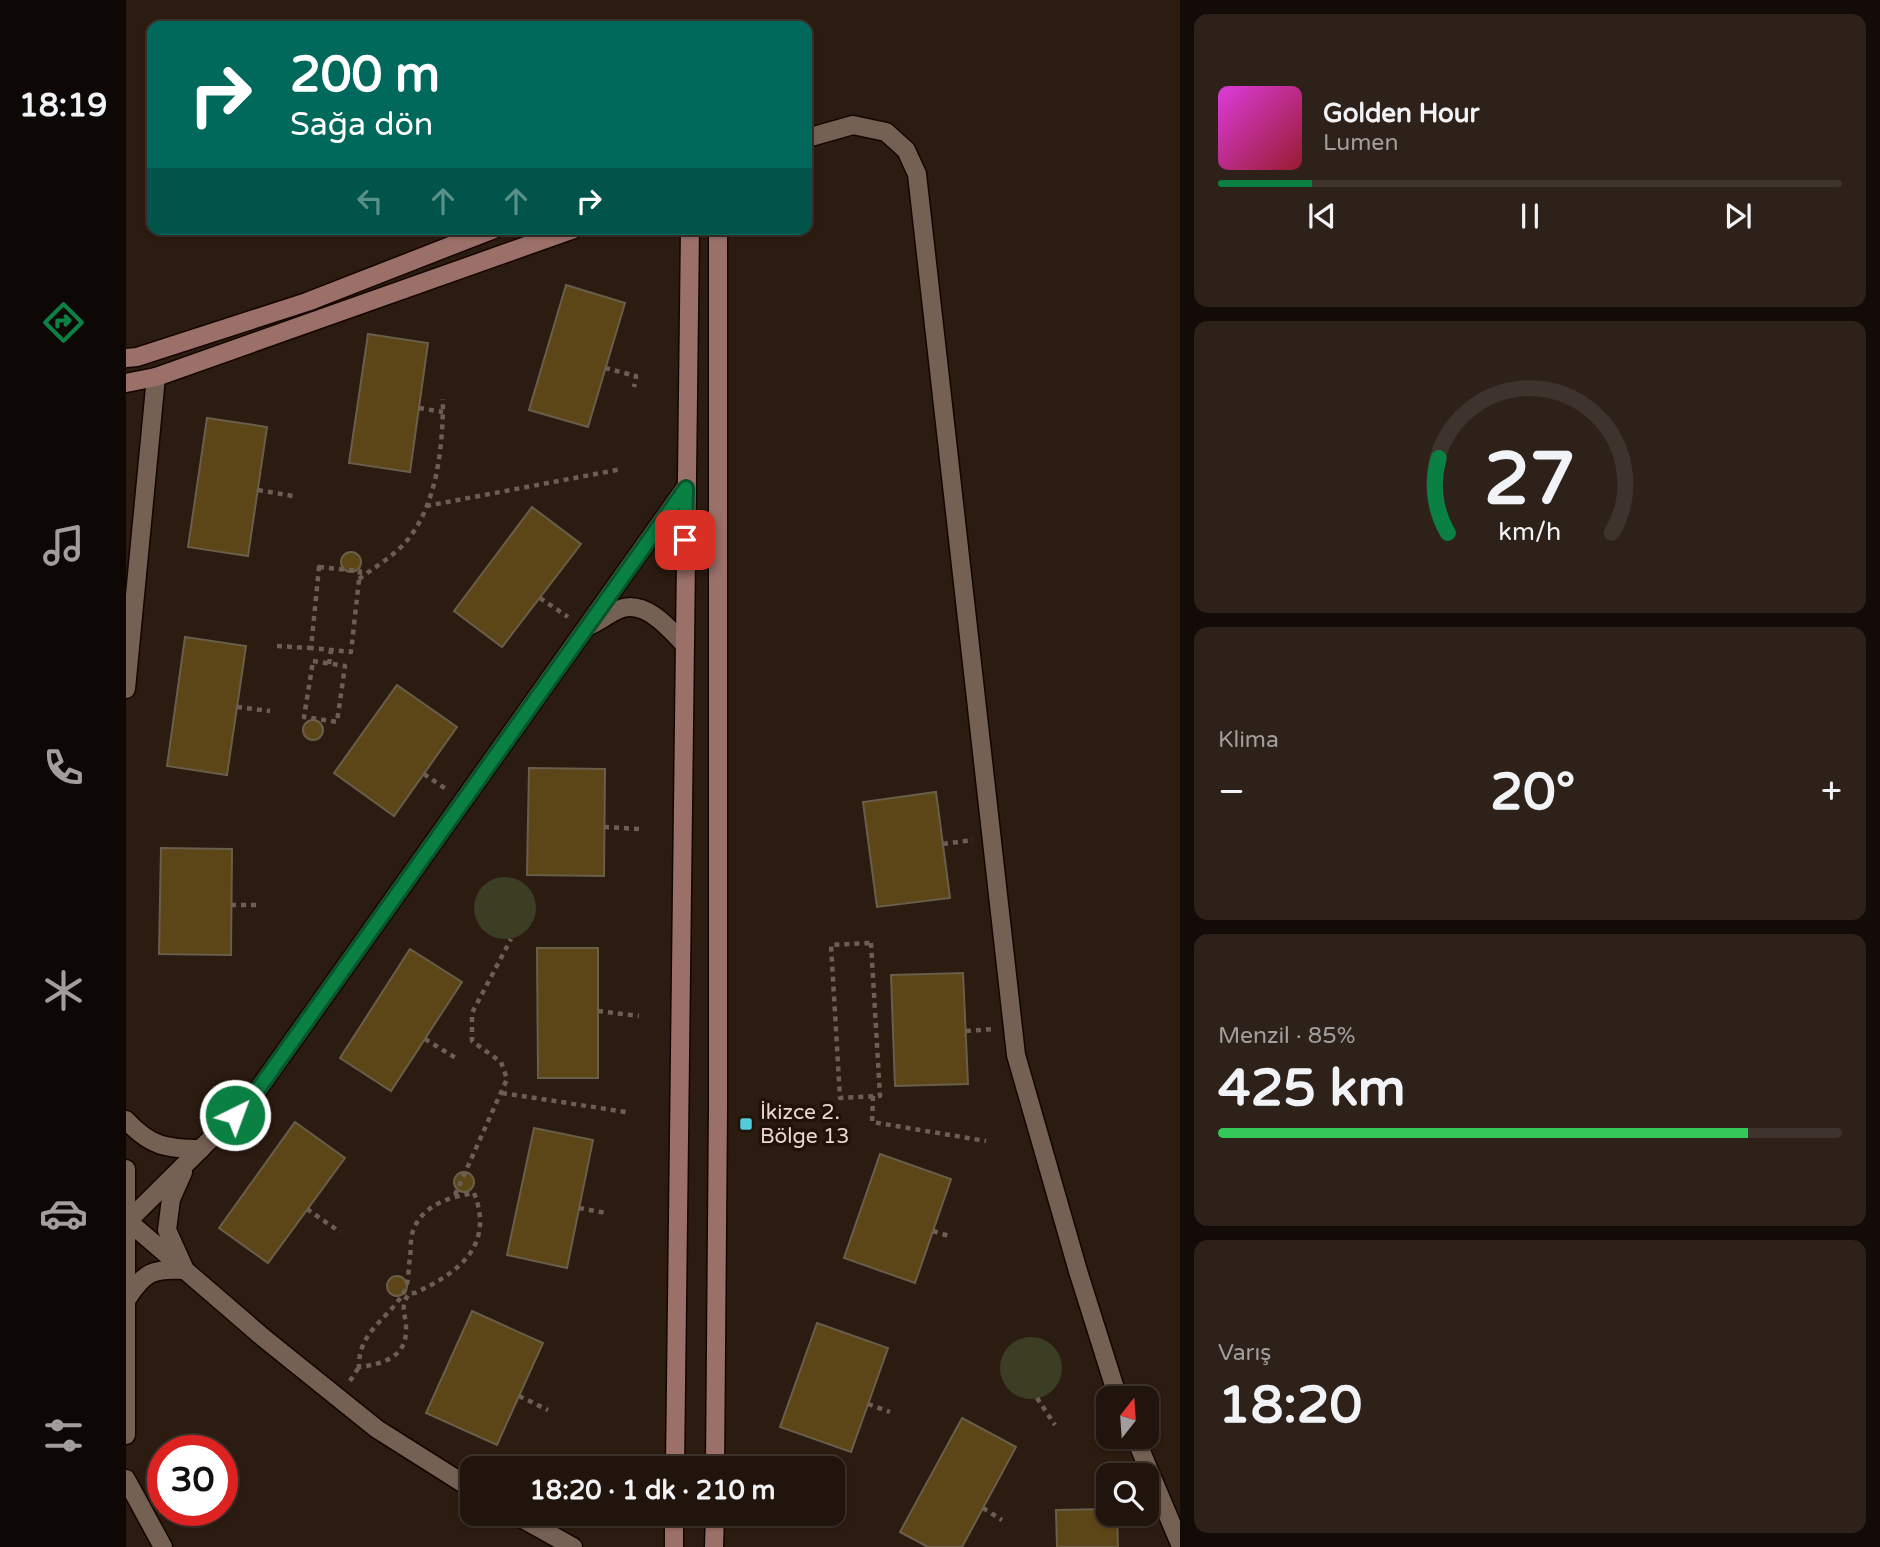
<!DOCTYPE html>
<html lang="tr">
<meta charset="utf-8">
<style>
body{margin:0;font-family:"Varela Round",sans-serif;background:#2d211a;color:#f1f3f6;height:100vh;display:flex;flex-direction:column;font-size:26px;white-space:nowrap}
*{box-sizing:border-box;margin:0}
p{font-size:23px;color:#a29e9d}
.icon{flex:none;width:38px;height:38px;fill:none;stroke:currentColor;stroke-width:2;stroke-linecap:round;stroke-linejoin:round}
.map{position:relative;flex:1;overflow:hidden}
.details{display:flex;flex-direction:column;gap:14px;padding:14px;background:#120b07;width:700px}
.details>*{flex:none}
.top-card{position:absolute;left:21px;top:21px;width:665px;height:214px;border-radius:14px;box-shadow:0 2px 5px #0004,0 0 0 2px #3e332d;background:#00695c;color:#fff;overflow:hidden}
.needle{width:46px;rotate:17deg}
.fabs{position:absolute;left:970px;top:1386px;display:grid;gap:14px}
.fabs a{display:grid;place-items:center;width:63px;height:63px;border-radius:14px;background:#21140c;box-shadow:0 2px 5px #0004,0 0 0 2px #3e332d;font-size:35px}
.speed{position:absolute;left:21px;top:1435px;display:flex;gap:14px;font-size:35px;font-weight:700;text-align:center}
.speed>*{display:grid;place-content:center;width:91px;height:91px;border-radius:50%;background:#21140c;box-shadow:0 2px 5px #0004,0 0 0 2px #3e332d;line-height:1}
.speed .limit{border:10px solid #d22;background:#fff;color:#111}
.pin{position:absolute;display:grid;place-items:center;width:60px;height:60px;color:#fff;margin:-30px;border-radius:14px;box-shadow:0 4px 10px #0006}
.me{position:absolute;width:77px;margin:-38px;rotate:42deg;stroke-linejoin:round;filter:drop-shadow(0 0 5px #0008)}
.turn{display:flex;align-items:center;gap:24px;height:147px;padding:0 28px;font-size:32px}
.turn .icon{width:91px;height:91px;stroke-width:2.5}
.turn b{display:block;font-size:49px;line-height:60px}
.lanes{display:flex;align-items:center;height:66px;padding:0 28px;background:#0003;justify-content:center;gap:35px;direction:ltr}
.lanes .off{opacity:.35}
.big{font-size:52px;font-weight:800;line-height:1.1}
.details .widget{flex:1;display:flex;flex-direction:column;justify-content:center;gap:10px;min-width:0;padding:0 24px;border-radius:14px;background:#2d211a}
.details .dial{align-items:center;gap:0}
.dial svg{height:182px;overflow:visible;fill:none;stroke:#3e332d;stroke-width:7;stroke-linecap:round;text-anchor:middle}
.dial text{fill:#f1f3f6;stroke:none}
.song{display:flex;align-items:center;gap:21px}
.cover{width:84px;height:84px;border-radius:10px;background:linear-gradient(135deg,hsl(300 70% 55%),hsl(350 70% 35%))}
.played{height:7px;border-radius:4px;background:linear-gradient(90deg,#0b8043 15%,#3e332d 15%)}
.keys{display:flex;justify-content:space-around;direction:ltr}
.heat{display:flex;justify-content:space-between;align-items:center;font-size:38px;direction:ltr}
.charge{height:10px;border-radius:5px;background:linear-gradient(90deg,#34c759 85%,#3e332d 0)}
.trip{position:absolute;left:334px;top:1456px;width:385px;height:70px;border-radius:14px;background:#21140c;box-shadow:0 2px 5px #0004,0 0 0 2px #3e332d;font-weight:800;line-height:70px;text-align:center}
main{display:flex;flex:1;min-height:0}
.dock{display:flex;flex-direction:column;width:126px;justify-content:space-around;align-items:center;background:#0d0805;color:#a29e9d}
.dock .icon{width:49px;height:49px}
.dock .current{color:#0b8043}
.dock b{font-size:32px;color:#f1f3f6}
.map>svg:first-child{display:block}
</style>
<main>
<nav class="dock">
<b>18:19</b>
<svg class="icon current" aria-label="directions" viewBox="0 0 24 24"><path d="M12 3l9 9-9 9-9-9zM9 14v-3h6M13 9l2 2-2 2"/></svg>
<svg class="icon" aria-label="music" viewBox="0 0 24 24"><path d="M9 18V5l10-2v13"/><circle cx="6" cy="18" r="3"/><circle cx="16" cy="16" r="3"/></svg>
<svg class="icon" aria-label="phone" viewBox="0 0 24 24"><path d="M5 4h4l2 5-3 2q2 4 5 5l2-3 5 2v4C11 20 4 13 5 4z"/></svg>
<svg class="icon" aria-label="climate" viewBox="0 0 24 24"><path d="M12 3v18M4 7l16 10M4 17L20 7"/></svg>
<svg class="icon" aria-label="car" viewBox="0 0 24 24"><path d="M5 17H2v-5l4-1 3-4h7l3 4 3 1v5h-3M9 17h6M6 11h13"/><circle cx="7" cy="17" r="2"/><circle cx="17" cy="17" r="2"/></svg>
<svg class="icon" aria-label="filters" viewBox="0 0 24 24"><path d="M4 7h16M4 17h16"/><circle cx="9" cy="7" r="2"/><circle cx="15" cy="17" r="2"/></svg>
</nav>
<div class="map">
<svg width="1054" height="1547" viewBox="0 0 1054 1547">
<rect width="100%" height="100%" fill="#2c1b10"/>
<g fill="#3c3e24">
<circle cx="379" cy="908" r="31"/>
<circle cx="905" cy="1368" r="31"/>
</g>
<g fill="#5c4517" stroke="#695e4a" stroke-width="2">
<path d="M440,285L499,303L462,427L403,410Z"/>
<path d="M242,334L302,343L284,472L223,463Z"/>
<path d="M81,418L141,427L122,556L62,547Z"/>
<path d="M406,507L455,544L376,647L328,611Z"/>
<circle cx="225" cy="562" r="10"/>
<path d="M59,637L120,646L101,775L41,766Z"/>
<path d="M271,685L331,727L268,816L208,773Z"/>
<circle cx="187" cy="730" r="10"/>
<path d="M403,768L479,769L478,876L401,875Z"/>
<path d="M810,792L824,898L751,907L737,802Z"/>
<path d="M35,848L106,849L105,955L33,954Z"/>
<path d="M411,948H472V1078H412Z"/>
<path d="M284,949L336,982L265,1091L214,1058Z"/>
<path d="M837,973L842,1084L769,1086L765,975Z"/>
<path d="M169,1122L219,1158L142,1263L93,1228Z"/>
<path d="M408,1128L467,1140L441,1268L381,1255Z"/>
<path d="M754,1154L825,1179L789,1283L718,1258Z"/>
<circle cx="338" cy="1182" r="10"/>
<circle cx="271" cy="1286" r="10"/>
<path d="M346,1311L417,1343L371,1445L300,1413Z"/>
<path d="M691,1323L762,1348L725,1452L654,1427Z"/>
<path d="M836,1418L890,1447L836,1547H802L774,1532Z"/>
<path d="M982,1509V1514H991L992,1547H931L930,1510Z"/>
</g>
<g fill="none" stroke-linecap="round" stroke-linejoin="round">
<g stroke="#140501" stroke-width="21">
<g id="minor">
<path d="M465,625C475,620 484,613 494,609C519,599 544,629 558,644"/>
<path d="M0,689L30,377"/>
<path d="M0,1120C24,1146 40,1149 75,1149"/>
<path d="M0,1169V1435"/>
<path d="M1,1299C18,1272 27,1268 59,1270L41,1230L45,1199L57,1172"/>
<path d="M0,1479L37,1547"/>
<path d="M346,1489L251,1429L139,1339L2,1221L126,1098L560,487"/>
<path d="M388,1514L447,1547"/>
</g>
</g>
<g stroke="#140501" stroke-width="21">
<g id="tertiary">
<path d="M681,138L727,125L760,132L780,150L791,174L890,1055L952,1271L992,1398"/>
<path d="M1009,1437L1054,1544"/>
</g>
</g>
<g stroke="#140501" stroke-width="21">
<g id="secondary">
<path d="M0,358L11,357L181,302L368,229"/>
<path d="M0,383L30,377L448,229"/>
<path d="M549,1468L564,229"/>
<path d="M589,1468L592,1109V229"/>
<path d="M548,1547V1514"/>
<path d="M588,1547L589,1514"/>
</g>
</g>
<g stroke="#6d5e54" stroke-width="4.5" stroke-dasharray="5 5" stroke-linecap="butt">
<path d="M479,368L510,376L508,387"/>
<path d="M293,408L317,412"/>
<path d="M132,490L167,496"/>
<path d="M300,506L496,469"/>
<path d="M193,567L234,571L225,652L185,648Z"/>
<path d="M233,579C250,566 270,555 283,538C312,501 317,443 317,399"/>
<path d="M414,598L442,617"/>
<path d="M151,646L185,648"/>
<path d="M187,661L219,666L211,722L178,717Z"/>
<path d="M203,664L205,650"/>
<path d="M111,707L144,711"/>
<path d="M298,774L320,789"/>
<path d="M478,827L514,829"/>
<path d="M817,844L847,840"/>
<path d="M105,905H130"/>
<path d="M745,943L754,1096L714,1098L705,945Z"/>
<path d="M472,1011L513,1016"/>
<path d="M840,1031L867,1029"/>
<path d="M299,1039L333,1060"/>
<path d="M376,1093L500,1112"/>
<path d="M747,1096L746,1122L860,1141"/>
<path d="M348,1193C369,1246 332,1273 289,1293H284C272,1306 281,1316 280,1330C280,1358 256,1364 233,1367C232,1330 265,1318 279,1290C283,1281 282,1268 284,1258C285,1250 284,1239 287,1231C296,1205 323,1197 348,1193Z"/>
<path d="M329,1195L381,1079L375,1062L346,1041V1013L385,939"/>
<path d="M453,1208L480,1213"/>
<path d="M181,1209L214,1232"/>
<path d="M807,1231L826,1237"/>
<path d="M224,1381L233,1367"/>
<path d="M393,1396L422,1410"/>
<path d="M911,1398L929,1425"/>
<path d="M742,1404L764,1412"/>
<path d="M857,1508L876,1520"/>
</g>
<use href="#minor" stroke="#756054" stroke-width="18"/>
<use href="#tertiary" stroke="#756054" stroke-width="18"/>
<use href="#secondary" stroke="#9b7068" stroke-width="18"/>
</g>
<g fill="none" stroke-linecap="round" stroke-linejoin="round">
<g stroke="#07532c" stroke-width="18">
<path id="route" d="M109,1115L126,1098L560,488L559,540"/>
</g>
<use href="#route" stroke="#0b8043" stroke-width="12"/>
</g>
<rect fill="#53cbdb" stroke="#221108" stroke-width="2.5" x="613" y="1117" width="14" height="14" rx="3.5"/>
<g text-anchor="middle" stroke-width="7" stroke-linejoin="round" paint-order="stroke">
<g font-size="21" fill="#e6d9d2" stroke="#221108" text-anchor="start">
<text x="634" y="1119">İkizce 2.<tspan x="634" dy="24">Bölge 13</tspan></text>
</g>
</g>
</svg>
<div class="fabs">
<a><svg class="needle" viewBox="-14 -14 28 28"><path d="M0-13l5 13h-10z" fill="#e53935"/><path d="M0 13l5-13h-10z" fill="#a29e9d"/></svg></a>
<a><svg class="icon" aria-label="search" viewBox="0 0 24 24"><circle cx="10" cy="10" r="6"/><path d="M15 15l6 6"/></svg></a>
</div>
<div class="speed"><div class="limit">30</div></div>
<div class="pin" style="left:559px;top:540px;background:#d93025"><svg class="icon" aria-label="arrive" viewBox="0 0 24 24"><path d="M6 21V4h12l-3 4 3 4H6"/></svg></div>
<svg class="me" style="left:109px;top:1115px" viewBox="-20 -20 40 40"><circle r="17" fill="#0b8043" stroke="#fff" stroke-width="3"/><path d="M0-11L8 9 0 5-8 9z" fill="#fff"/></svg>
<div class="trip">18:20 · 1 dk · 210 m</div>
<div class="top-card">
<div class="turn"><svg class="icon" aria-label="right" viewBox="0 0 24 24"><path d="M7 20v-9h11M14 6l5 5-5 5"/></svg><div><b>200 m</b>Sağa dön</div></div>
<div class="lanes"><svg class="icon off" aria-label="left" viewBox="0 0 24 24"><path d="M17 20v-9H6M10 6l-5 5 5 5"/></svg><svg class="icon off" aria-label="ahead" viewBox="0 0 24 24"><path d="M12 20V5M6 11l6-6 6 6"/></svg><svg class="icon off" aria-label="ahead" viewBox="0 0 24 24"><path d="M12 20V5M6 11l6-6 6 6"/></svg><svg class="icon" aria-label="right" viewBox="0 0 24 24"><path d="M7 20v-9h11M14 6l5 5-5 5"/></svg></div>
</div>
</div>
<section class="details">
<div class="widget">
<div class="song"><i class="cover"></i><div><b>Golden Hour</b><p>Lumen</p></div></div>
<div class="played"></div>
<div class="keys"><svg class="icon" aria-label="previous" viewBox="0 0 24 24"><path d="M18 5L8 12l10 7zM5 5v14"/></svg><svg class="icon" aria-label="pause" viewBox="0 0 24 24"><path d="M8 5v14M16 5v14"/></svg><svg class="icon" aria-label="next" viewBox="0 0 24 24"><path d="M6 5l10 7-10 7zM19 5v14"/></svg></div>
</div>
<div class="widget dial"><svg viewBox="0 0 100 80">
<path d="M14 69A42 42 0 1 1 86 69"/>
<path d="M14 69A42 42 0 0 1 10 36" stroke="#0b8043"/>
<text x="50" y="56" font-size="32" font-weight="700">27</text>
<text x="50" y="72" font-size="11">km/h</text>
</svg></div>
<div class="widget"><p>Klima</p>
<div class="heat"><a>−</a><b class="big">20°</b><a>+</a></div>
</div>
<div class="widget"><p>Menzil · 85%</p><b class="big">425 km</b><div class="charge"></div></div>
<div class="widget"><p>Varış</p><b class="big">18:20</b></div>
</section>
</main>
